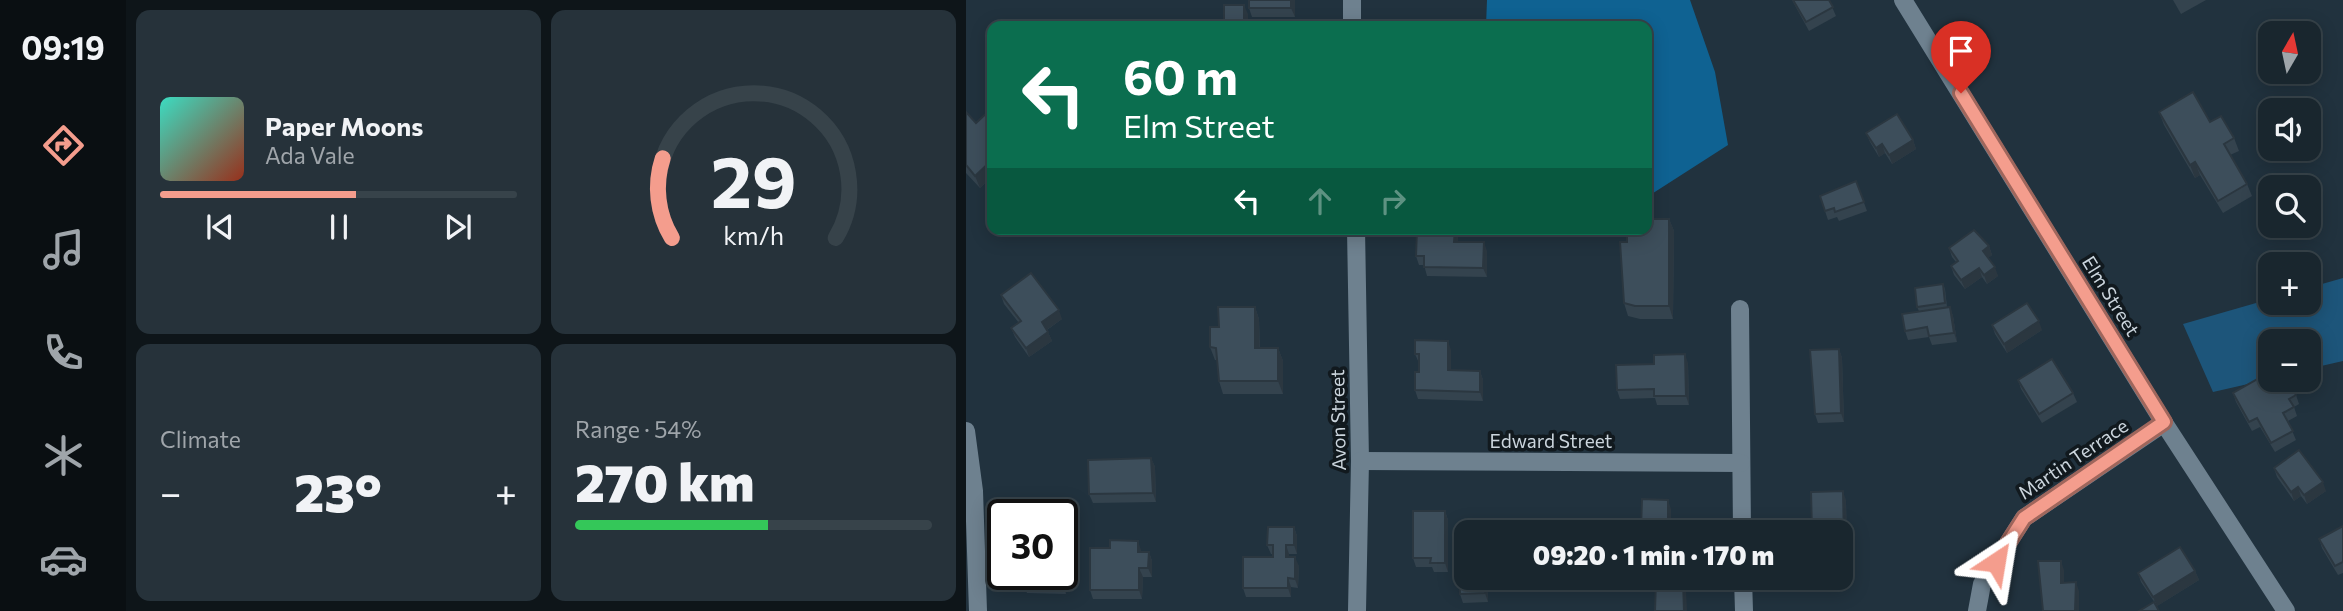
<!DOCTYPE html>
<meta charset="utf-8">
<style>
body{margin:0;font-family:Commissioner,sans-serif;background:#26323a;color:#f1f3f6;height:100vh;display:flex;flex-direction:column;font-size:26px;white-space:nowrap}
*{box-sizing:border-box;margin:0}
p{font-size:23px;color:#9fa5aa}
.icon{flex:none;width:38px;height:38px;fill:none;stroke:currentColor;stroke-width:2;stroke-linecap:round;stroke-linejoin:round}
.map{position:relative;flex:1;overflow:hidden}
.side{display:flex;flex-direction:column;gap:10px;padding:10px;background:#0e1519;width:840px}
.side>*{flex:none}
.top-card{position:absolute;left:21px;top:21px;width:665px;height:214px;border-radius:14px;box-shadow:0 4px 18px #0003,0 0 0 2px #37434a;background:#0b6e4f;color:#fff;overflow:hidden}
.needle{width:46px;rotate:9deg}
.controls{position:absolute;left:1292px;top:21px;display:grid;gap:14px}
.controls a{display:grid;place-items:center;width:63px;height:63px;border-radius:14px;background:#19262e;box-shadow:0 4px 18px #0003,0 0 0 2px #37434a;font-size:35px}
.speed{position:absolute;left:21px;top:499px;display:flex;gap:14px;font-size:35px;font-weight:700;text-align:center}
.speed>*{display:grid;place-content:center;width:91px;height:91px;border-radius:50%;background:#19262e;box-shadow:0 4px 18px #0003,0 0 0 2px #37434a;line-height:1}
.speed .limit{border:4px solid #111;border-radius:10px;background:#fff;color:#111}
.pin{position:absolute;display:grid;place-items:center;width:60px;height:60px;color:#fff;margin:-72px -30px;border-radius:50% 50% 50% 0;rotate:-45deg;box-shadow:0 0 7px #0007}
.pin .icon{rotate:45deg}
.me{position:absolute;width:77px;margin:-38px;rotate:33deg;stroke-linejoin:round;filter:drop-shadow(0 0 5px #0008)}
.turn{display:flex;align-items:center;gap:24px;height:147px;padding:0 21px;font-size:32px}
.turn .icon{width:91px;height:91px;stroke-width:2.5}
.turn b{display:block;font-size:49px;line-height:60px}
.lanes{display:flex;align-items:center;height:66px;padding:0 21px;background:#0003;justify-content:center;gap:35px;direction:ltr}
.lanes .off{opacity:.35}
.big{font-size:52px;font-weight:800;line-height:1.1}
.side .widget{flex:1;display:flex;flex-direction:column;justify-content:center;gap:10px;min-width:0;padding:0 24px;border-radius:14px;background:#26323a}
.side .dial{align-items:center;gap:0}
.dial svg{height:182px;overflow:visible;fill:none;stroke:#37434a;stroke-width:7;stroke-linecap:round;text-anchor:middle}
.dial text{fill:#f1f3f6;stroke:none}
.song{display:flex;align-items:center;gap:21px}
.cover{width:84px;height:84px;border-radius:10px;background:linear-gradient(135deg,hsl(170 70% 55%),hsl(10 70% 35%))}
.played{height:7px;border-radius:4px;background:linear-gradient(90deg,#f49d8d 55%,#37434a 55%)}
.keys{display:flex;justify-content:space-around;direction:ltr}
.heat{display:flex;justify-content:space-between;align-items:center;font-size:38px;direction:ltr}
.charge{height:10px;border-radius:5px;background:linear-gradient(90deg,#34c759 54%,#37434a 0)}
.side .tiles{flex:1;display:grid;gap:10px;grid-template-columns:repeat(2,1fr)}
.trip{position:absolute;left:488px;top:520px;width:399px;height:70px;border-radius:14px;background:#19262e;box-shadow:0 4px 18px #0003,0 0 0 2px #37434a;font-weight:800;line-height:70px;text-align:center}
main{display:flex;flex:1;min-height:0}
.tab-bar{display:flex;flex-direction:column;width:126px;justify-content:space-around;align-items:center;background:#0a0f12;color:#9fa5aa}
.tab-bar .icon{width:49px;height:49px}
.tab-bar .current{color:#f49d8d}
.tab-bar b{font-size:32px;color:#f1f3f6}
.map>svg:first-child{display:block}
</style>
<main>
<nav class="tab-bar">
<b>09:19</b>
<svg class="icon current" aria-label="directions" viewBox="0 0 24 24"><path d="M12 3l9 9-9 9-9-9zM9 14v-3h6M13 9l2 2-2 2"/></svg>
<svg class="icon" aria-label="music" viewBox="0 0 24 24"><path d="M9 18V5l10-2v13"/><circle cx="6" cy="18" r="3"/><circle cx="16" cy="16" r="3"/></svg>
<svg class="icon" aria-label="phone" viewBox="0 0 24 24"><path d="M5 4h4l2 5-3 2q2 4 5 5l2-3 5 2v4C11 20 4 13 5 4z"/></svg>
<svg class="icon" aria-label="climate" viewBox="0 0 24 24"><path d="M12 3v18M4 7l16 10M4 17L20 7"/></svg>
<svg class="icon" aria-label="car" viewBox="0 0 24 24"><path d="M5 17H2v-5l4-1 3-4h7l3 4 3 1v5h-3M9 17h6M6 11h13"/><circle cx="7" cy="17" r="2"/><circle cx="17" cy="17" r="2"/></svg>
</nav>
<section class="side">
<div class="tiles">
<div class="widget">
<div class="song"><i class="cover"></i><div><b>Paper Moons</b><p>Ada Vale</p></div></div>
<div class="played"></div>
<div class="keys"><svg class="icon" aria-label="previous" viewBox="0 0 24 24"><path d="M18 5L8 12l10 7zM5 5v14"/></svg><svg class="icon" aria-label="pause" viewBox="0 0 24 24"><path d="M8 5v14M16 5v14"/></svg><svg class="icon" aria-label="next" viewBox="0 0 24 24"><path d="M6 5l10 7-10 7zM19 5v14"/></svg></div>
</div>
<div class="widget dial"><svg viewBox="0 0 100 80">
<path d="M14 69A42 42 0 1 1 86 69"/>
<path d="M14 69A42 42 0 0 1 10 34" stroke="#f49d8d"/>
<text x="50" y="56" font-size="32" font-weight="700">29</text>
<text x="50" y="72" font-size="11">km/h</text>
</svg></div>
<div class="widget"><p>Climate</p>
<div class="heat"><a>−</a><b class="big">23°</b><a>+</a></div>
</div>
<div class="widget"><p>Range · 54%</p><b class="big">270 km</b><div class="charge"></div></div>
</div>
</section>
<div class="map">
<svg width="1377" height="611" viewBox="0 0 1377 611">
<rect width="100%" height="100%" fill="#21323e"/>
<path fill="#1d557a" d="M1377,278V361L1342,369V341H1304V379L1247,392L1217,324L1304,299V303H1342V288Z"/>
<path fill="#0f6292" d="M521,0H724L749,72L762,145L681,197V26H520Z"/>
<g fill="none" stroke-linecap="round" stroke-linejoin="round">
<g stroke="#6e818f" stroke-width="18">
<path d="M386,0V26"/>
<path d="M937,0L1198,423L1320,611"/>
<path d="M390,229L394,461L391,611"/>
<path d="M774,309L776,532"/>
<path d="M0,431L8,491L12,611"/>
<path d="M394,461L775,463"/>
<path d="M777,578L778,611"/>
<path d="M1011,611L1016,584L1058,518L1198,423"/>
</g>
</g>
<g fill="#34434e">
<path d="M329,0V17H286L283,8Z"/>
<path d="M826,0H863L870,16L843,31Z"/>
<path d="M1207,0H1240L1215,14Z"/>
<path d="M26,108V177L14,188L0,173V112L10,123Z"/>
<path d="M1193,112L1244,122L1268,138L1273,151L1264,155L1281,184L1286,196L1257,213L1234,175L1229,178L1198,125Z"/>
<path d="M900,133L947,140L950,149L926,164L919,153L913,157L904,142Z"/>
<path d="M890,181L901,211L873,221L871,217L862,220L854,196Z"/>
<path d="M703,219L708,231L707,319H674L662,316L658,303L661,242Z"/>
<path d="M489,230L492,239V242L521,251V277L461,276L458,265H453L450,256Z"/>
<path d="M1023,246L1026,255L1022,258L1032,276L1021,284L1016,277L999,289L988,275L985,266L990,262L986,257L983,248Z"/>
<path d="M977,284L979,289L981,307H984L987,316L991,342L966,345L963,337L942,340L939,331L953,311L951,307Z"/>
<path d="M35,295L96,319L81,330L86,341L63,357L49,337L45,328L53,323L38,304Z"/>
<path d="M289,307L293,319L294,348H312L317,361V394H257L253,381L251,360H249L244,347L253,327Z"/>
<path d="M1026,325L1076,330L1041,353L1029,334Z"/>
<path d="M873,349L876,358L878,422L852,423L849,414Z"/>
<path d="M485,350V370L514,371L517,380V401L452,399L449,390L453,372V363L449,354Z"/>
<path d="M722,363L723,405H691L689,398L654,399L651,390Z"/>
<path d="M1052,380L1107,393L1111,402L1076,423L1055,389Z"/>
<path d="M1267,393L1330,395L1333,404L1328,407L1331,416L1322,421L1330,440L1309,452L1294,427L1286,431L1270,402Z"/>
<path d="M185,458L189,467L190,502L127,503L123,494Z"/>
<path d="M1308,468L1360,491L1341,504L1335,496L1328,501L1311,477Z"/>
<path d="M880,500L881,550H875V532Z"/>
<path d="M67,501H90L93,513H103L106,522V535H96V514H65Z"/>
<path d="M705,509V520H718L722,531L724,532H677L675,528Z"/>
<path d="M479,511L482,520V572H468L466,567H450L447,558Z"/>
<path d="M1377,526V573L1372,575L1356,548L1353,539Z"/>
<path d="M328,527L331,536V554H323V557L333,566L332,588L325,587V597H280L277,588L307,557V554H305L301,545Z"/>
<path d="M175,550V552H183L186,561V577H177L176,599H127L124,590Z"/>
<path d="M1229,571L1233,580L1191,606L1175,582L1172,573Z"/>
<path d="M100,574V594L61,593L57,584Z"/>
<path d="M500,578H521L522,602L497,603L494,594Z"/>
</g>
<g fill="#2b3740">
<path d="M325,0H329V17L325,8Z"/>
<path d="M278,5L282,14V26H278Z"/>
<path d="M947,140L950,149L926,164L923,155Z"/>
<path d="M916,144L919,153L913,157L910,148Z"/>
<path d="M26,160V177L14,188L9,176Z"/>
<path d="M1229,162L1234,175L1229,178L1224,165Z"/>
<path d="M703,219L708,231L707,319L703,306Z"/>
<path d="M489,230L492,239V251L488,242Z"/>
<path d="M518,242L521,251V277L517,268Z"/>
<path d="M1023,246L1026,255L1020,260L1017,251Z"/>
<path d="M1029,267L1032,276L1021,284L1018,275Z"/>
<path d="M1013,268L1016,277L999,289L995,280Z"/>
<path d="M289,307L293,319L294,361L289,348Z"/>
<path d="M984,307L987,316L991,342L988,333Z"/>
<path d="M93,310L96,319L79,331L76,322Z"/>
<path d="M1073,321L1076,330L1041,353L1038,344Z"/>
<path d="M82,332L86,341L63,357L60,348Z"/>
<path d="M482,341L485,350V379L482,370Z"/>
<path d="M312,348L317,361V394L312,381Z"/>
<path d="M873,349L876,358L878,422L875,413Z"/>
<path d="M719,354L722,363L723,405L720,396Z"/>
<path d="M514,371L517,380V401L514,392Z"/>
<path d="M185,458L189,467L190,502L187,493Z"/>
<path d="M1357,482L1360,491L1341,504L1338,495Z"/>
<path d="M1332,487L1335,496L1328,501L1325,492Z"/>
<path d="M877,491L880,500L881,550L878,541Z"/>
<path d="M702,500L705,509V529L702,520Z"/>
<path d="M90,501L93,510V514H90Z"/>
<path d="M479,511L482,520V572L479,563Z"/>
<path d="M103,513L106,522V535L103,526Z"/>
<path d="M328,527L331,536V554L328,545Z"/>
<path d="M172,541L175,550V561L172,552Z"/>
<path d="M320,545L323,554V566L320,557Z"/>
<path d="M183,552L186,561V577L182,568Z"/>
<path d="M329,557L333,566L332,588L329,579Z"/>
<path d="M1095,561L1098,570V592L1095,583Z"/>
<path d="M97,565L100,574V594L97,585Z"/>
<path d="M173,568L177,577L176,599L173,590Z"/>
<path d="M1229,571L1233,580L1191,606L1187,597Z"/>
<path d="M322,578L325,587V597L322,588Z"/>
<path d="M518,578H521L522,602L519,593Z"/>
<path d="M717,580L720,589L721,611H718Z"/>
<path d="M1110,582L1113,591V611H1109Z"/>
</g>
<g fill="#3d4e5b" stroke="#2b3740" stroke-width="2">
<rect x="283" y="0" width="42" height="8"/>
<path d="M827,0H863L867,7L840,22Z"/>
<rect x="258" y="5" width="20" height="21"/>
<path d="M1227,92L1244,122L1255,116L1268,138L1258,144L1281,184L1252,201L1229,162L1224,165L1193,112Z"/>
<path d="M26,108V139L25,140L26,142V160L9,176L0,165V112L10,123Z"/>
<path d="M931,114L947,140L923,155L916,144L910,148L900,133Z"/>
<path d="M890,181L898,202L869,212L868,208L859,211L854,196Z"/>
<path d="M681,219H703V306H669L658,303L654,242H661V229H681Z"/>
<path d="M451,229L489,230L488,242H518L517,268L458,267V256H450Z"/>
<path d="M1008,230L1023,246L1017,251L1029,267L1018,275L1013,268L995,280L985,266L992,261L983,248Z"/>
<path d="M65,273L93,310L76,322L82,332L60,348L45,328L55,321L35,295Z"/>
<path d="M977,284L979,303L951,307L949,288Z"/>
<path d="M1061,303L1073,321L1038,344L1026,325Z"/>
<path d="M252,307H289V348H312V381H253L250,348L244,347V327H253Z"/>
<path d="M984,307L988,333L963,336L961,327L939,331L936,314Z"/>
<path d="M449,340L482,341V370L514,371V392L449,390V372H453V354H449Z"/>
<path d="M873,349L875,413L849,414L844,350Z"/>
<path d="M719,354L720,396H688V389L651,390L650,365L688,364V355Z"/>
<path d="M1086,359L1107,393L1073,414L1052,380Z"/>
<path d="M1304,372V380H1321L1330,395L1323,399L1328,407L1317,413L1327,431L1305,443L1291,418L1283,422L1267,393Z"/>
<path d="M1333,450L1357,482L1338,495L1332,487L1325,492L1308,468Z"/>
<path d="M185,458L187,493L123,494L122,460Z"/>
<path d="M877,491L878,541H875V532H846L845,492Z"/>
<path d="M676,499L702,500V520H718V531H724V532H689V528H675Z"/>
<path d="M67,501H90L89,513H103V526H96V514H65Z"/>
<path d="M447,511H479V563H464L465,558H447Z"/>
<path d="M1377,526V562L1369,566L1353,539Z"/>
<path d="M302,527H328V545H320V557H329V579L322,578V588H277V557H307V545H301Z"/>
<path d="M144,540L172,541V552H183L182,568H173V590H124V548H144Z"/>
<path d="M1214,547L1229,571L1187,597L1172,573Z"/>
<path d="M1072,561H1095V583L1110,582L1109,611H1077Z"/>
<path d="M500,563V578H518L519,593L494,594L493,564Z"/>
<path d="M96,565L97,585L57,584V574H96Z"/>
<path d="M690,579L717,580L718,611H689Z"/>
<path d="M1188,602L1193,611H1173Z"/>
</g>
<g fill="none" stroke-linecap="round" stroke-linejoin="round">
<g stroke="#9f665c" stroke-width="18">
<path id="route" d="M995,93L1198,422L1058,518L1030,562"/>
</g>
<use href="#route" stroke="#f49d8d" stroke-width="12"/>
</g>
<g text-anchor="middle" stroke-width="7" stroke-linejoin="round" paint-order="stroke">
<g font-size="19" fill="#cbd5dd" stroke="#11191e">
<text transform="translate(1145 296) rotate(58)" y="7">Elm Street</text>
<text transform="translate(372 420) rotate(-91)" y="7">Avon Street</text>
<text x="585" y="448">Edward Street</text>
<text transform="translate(1107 459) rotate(-34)" y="7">Martin Terrace</text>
</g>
</g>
</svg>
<div class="controls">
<a><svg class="needle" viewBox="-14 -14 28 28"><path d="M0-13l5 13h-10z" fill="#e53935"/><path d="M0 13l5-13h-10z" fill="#9fa5aa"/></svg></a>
<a><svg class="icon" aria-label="sound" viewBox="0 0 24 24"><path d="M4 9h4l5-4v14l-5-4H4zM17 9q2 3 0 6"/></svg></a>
<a><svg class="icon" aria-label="search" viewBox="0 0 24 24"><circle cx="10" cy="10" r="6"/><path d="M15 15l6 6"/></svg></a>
<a>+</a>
<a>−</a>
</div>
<div class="speed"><div class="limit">30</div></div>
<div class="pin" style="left:995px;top:93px;background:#d93025"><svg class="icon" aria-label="arrive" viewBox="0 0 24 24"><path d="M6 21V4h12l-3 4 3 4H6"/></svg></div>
<svg class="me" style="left:1030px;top:562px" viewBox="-20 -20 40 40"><path d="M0-17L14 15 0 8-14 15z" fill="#f49d8d" stroke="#fff" stroke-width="4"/></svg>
<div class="trip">09:20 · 1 min · 170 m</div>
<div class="top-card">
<div class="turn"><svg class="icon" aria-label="left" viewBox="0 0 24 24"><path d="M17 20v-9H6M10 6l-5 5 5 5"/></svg><div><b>60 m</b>Elm Street</div></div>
<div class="lanes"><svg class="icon" aria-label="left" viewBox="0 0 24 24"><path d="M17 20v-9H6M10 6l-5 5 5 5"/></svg><svg class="icon off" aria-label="ahead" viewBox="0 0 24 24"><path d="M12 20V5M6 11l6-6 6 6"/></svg><svg class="icon off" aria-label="right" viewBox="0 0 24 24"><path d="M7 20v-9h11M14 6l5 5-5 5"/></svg></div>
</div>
</div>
</main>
